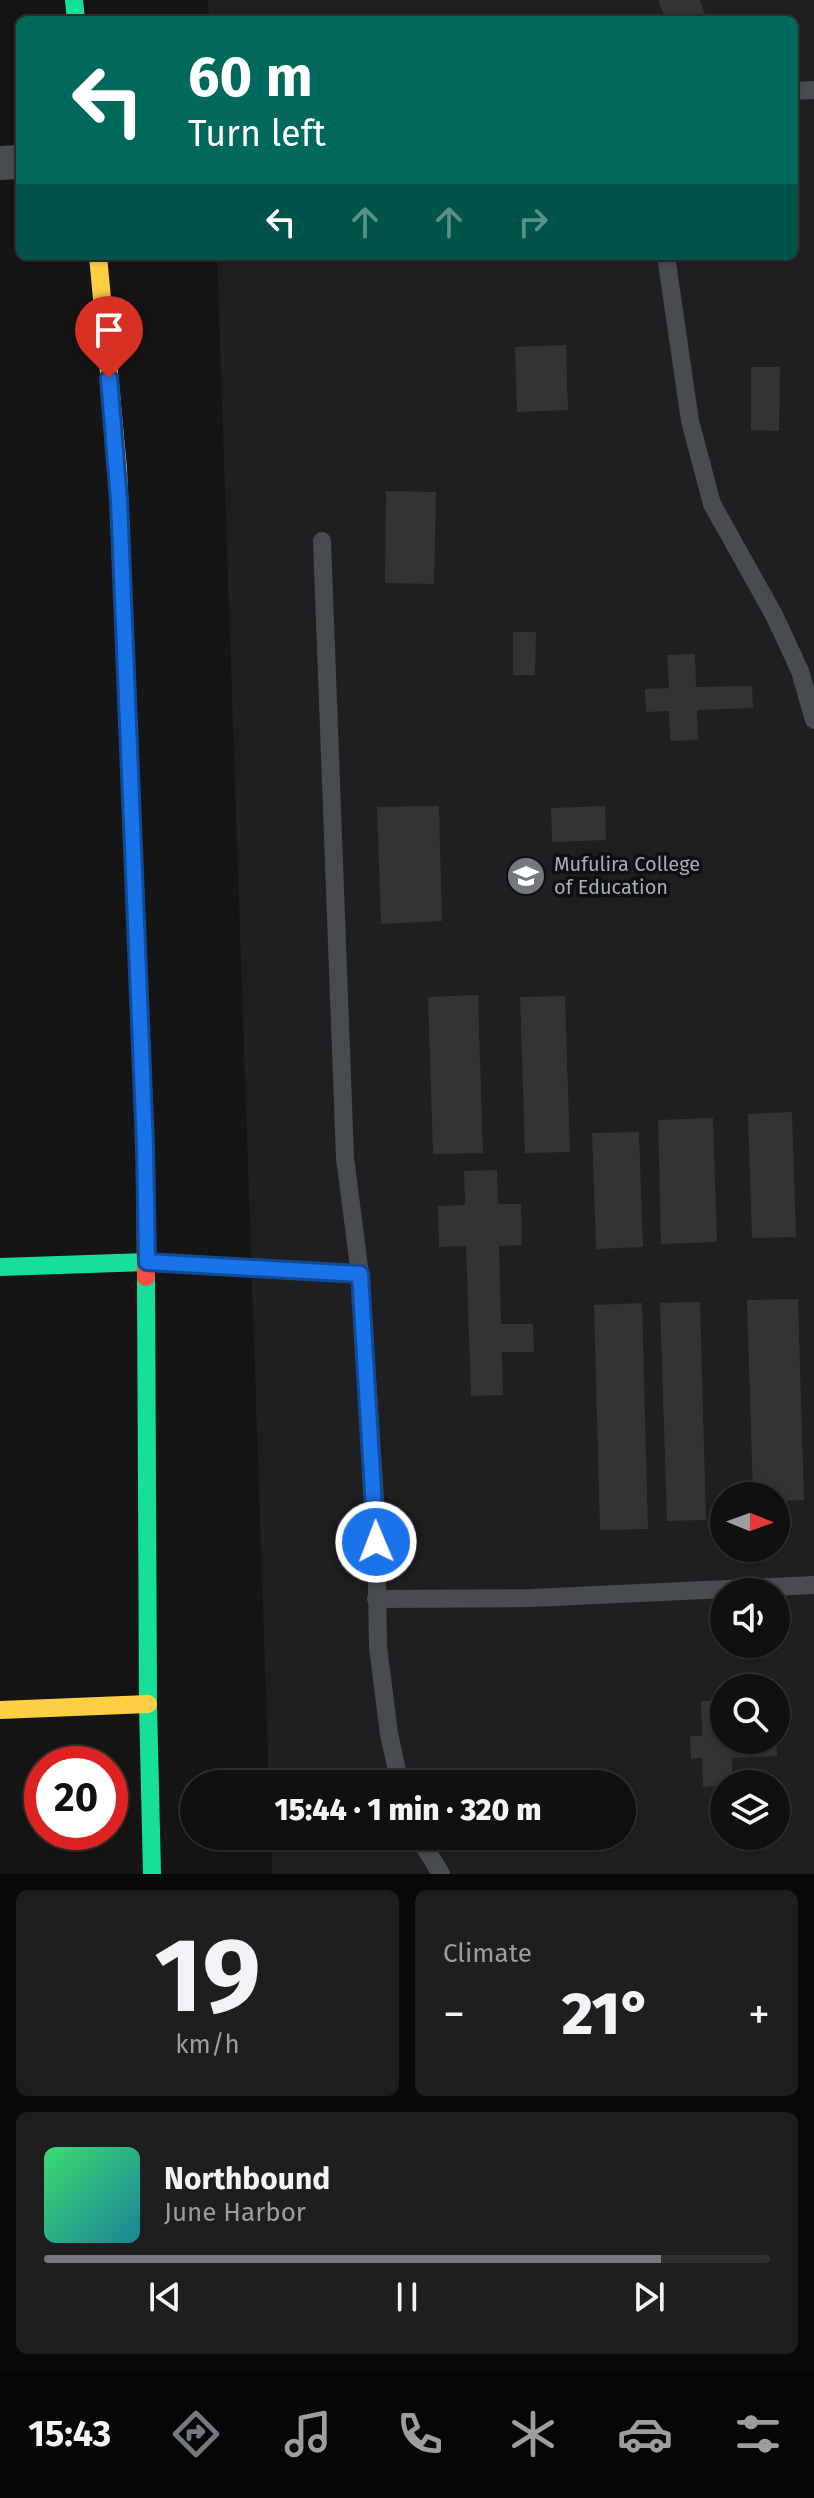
<!DOCTYPE html>
<meta charset="utf-8">
<style>
body{margin:0;font-family:"Fira Sans",sans-serif;background:#1e1e1e;color:#f1f3f6;height:100vh;display:flex;flex-direction:column;font-size:30px;white-space:nowrap}
*{box-sizing:border-box;margin:0}
p{font-size:26px;color:#9c9d9f}
.icon{flex:none;width:44px;height:44px;fill:none;stroke:currentColor;stroke-width:2;stroke-linecap:round;stroke-linejoin:round}
.map{position:relative;height:1874px;overflow:hidden}
.sheet{display:flex;flex-direction:column;gap:16px;padding:16px;background:#090909;flex:1}
.sheet>*{flex:none}
.top-card{position:absolute;left:16px;top:16px;width:782px;height:244px;border-radius:12px;box-shadow:0 2px 6px #0004,0 0 0 2px #303030;background:#00695c;color:#fff;overflow:hidden}
.needle{width:52px;rotate:91deg}
.controls{position:absolute;left:710px;top:1482px;display:grid;gap:16px}
.controls a{display:grid;place-items:center;width:80px;height:80px;border-radius:50%;background:#101010;box-shadow:0 2px 6px #0004,0 0 0 2px #303030;font-size:40px}
.speed{position:absolute;left:24px;top:1746px;display:flex;gap:16px;font-size:40px;font-weight:700;text-align:center}
.speed>*{display:grid;place-content:center;width:104px;height:104px;border-radius:50%;background:#101010;box-shadow:0 2px 6px #0004,0 0 0 2px #303030;line-height:1}
.speed .limit{border:12px solid #d22;background:#fff;color:#111}
.pin{position:absolute;display:grid;place-items:center;width:68px;height:68px;color:#fff;margin:-82px -34px;border-radius:50% 50% 50% 0;rotate:-45deg;box-shadow:0 0 8px #0007}
.pin .icon{rotate:45deg}
.me{position:absolute;width:88px;margin:-44px;rotate:359deg;stroke-linejoin:round;filter:drop-shadow(0 0 6px #0008)}
.turn{display:flex;align-items:center;gap:28px;height:168px;padding:0 40px;font-size:36px}
.turn .icon{width:104px;height:104px;stroke-width:2.5}
.turn b{display:block;font-size:56px;line-height:68px}
.lanes{display:flex;align-items:center;height:76px;padding:0 40px;background:#0003;justify-content:center;gap:40px;direction:ltr}
.lanes .off{opacity:.35}
.big{font-size:60px;font-weight:800;line-height:1.1}
.sheet .tile{flex:1;display:flex;flex-direction:column;justify-content:center;gap:12px;min-width:0;padding:0 28px;border-radius:12px;background:#1e1e1e}
.sheet .dial{align-items:center;gap:0}
.dial b{font-size:104px;line-height:1}
.song{display:flex;align-items:center;gap:24px}
.cover{width:96px;height:96px;border-radius:12px;background:linear-gradient(135deg,hsl(140 70% 55%),hsl(190 70% 35%))}
.played{height:8px;border-radius:4px;background:linear-gradient(90deg,#73787e 85%,#303030 85%)}
.keys{display:flex;justify-content:space-around;direction:ltr}
.heat{display:flex;justify-content:space-between;align-items:center;font-size:44px;direction:ltr}
.sheet .tiles{flex:1;display:grid;gap:16px;grid-template-columns:1fr 1fr}
.tile:last-child{grid-column:span 2}
.trip{position:absolute;left:180px;top:1770px;width:456px;height:80px;border-radius:40px;background:#101010;box-shadow:0 2px 6px #0004,0 0 0 2px #303030;font-weight:800;line-height:80px;text-align:center}
.tab-bar{display:flex;height:128px;justify-content:space-around;align-items:center;background:#060606;color:#9c9d9f}
.tab-bar .icon{width:56px;height:56px}
.tab-bar .selected{color:#73787e}
.tab-bar b{font-size:36px;color:#f1f3f6}
.map>svg:first-child{display:block}
</style>
<div class="map">
<svg width="814" height="1874" viewBox="0 0 814 1874">
<rect width="100%" height="100%" fill="#151515"/>
<path fill="#1f1f21" fill-rule="evenodd" d="M208,0H814V1874H272L271,1836H622V1784H269L217,256H794V20H209ZM724,1496H776V1548H724ZM724,1592H776V1644H724ZM724,1688H776V1740H724ZM724,1784H776V1836H724Z"/>
<g fill="#333334">
<path d="M658,0H700L707,20H666Z"/>
<path d="M566,345L568,410L517,412L515,347Z"/>
<path d="M751,367H780L779,431L751,430Z"/>
<path d="M386,491L436,492L434,584L385,583Z"/>
<path d="M513,632H536L535,675H513Z"/>
<path d="M695,654L696,687L752,686L753,708L697,710L698,740L670,741L669,711L646,712L645,689L669,688L667,655Z"/>
<path d="M439,806L442,921L381,924L377,807Z"/>
<path d="M605,806L606,840L552,842L551,808Z"/>
<path d="M478,995L483,1153L433,1154L428,997Z"/>
<path d="M565,996L570,1152L525,1153L520,997Z"/>
<path d="M792,1112L796,1237L752,1238L748,1114Z"/>
<path d="M713,1118L717,1242L661,1244L658,1120Z"/>
<path d="M639,1132L643,1247L596,1249L592,1133Z"/>
<path d="M497,1170L498,1204H521L522,1245L499,1246L501,1324H533L534,1352H502L503,1395L471,1396L466,1246L439,1247L438,1206L465,1205L464,1171Z"/>
<path d="M798,1299L804,1500L776,1501V1496H753L747,1300Z"/>
<path d="M700,1302L706,1520L667,1521L660,1303Z"/>
<path d="M642,1303L648,1529L600,1530L594,1305Z"/>
<path d="M724,1700V1740H776L777,1756L732,1758V1784L703,1787L702,1758L691,1759L690,1736H702L701,1701Z"/>
</g>
<g fill="none" stroke-linecap="round" stroke-linejoin="round">
<g stroke="#494c4e" stroke-width="18">
<path d="M794,91L814,90"/>
<path d="M666,256L690,421L712,504L774,615L800,671L814,720"/>
<path d="M322,541L345,1158L360,1274"/>
<path d="M147,1262L360,1274L376,1514L378,1647L389,1734L400,1784"/>
<path d="M376,1599L532,1598L814,1585"/>
<path d="M418,1836L441,1874"/>
</g>
<path stroke="#494c4e" stroke-width="34" d="M0,163L20,162"/>
<g stroke="#16e098" stroke-width="18">
<path d="M74,0L76,20"/>
<path d="M0,1267L147,1262"/>
<path d="M146,1277L148,1704L152,1874"/>
</g>
<g stroke="#ffcf43" stroke-width="18">
<path d="M98,256L118,469L136,924"/>
<path d="M0,1710L148,1704"/>
</g>
<path stroke="#f24e42" stroke-width="18" d="M136,924L145,1146L146,1277"/>
</g>
<g fill="none" stroke-linecap="round" stroke-linejoin="round">
<g stroke="#114b97" stroke-width="20">
<path id="route" d="M109,378L119,500L145,1146L147,1262L360,1274L376,1542"/>
</g>
<use href="#route" stroke="#1a73e8" stroke-width="14"/>
</g>
<defs>
<g id="university-disc" transform="scale(2)"><circle r="9.5" fill="#73787e" stroke="#0f0f11"/><path d="M0-5L7-2L0 1L-7-2ZM-4 1L0 2.5L4 1V4Q0 6-4 4Z" fill="#fff"/></g>
</defs>
<g fill-rule="evenodd">
<use href="#university-disc" x="526" y="876"/>
</g>
<g text-anchor="middle" stroke-width="7" stroke-linejoin="round" paint-order="stroke">
<g font-size="20" fill="#a5aeb7" stroke="#0f0f11" text-anchor="start">
<text x="554" y="871">Mufulira College<tspan x="554" dy="23">of Education</tspan></text>
</g>
</g>
</svg>
<div class="controls">
<a><svg class="needle" viewBox="-14 -14 28 28"><path d="M0-13l5 13h-10z" fill="#e53935"/><path d="M0 13l5-13h-10z" fill="#9c9d9f"/></svg></a>
<a><svg class="icon" aria-label="sound" viewBox="0 0 24 24"><path d="M4 9h4l5-4v14l-5-4H4zM17 9q2 3 0 6"/></svg></a>
<a><svg class="icon" aria-label="search" viewBox="0 0 24 24"><circle cx="10" cy="10" r="6"/><path d="M15 15l6 6"/></svg></a>
<a><svg class="icon" aria-label="layers" viewBox="0 0 24 24"><path d="M12 4l9 5-9 5-9-5zM3 14l9 5 9-5"/></svg></a>
</div>
<div class="speed"><div class="limit">20</div></div>
<div class="pin" style="left:109px;top:378px;background:#d93025"><svg class="icon" aria-label="arrive" viewBox="0 0 24 24"><path d="M6 21V4h12l-3 4 3 4H6"/></svg></div>
<svg class="me" style="left:376px;top:1542px" viewBox="-20 -20 40 40"><circle r="17" fill="#1a73e8" stroke="#fff" stroke-width="3"/><path d="M0-11L8 9 0 5-8 9z" fill="#fff"/></svg>
<div class="trip">15:44 · 1 min · 320 m</div>
<div class="top-card">
<div class="turn"><svg class="icon" aria-label="left" viewBox="0 0 24 24"><path d="M17 20v-9H6M10 6l-5 5 5 5"/></svg><div><b>60 m</b>Turn left</div></div>
<div class="lanes"><svg class="icon" aria-label="left" viewBox="0 0 24 24"><path d="M17 20v-9H6M10 6l-5 5 5 5"/></svg><svg class="icon off" aria-label="ahead" viewBox="0 0 24 24"><path d="M12 20V5M6 11l6-6 6 6"/></svg><svg class="icon off" aria-label="ahead" viewBox="0 0 24 24"><path d="M12 20V5M6 11l6-6 6 6"/></svg><svg class="icon off" aria-label="right" viewBox="0 0 24 24"><path d="M7 20v-9h11M14 6l5 5-5 5"/></svg></div>
</div>
</div>
<section class="sheet">
<div class="tiles">
<div class="tile dial"><b>19</b><p>km/h</p></div>
<div class="tile"><p>Climate</p>
<div class="heat"><a>−</a><b class="big">21°</b><a>+</a></div>
</div>
<div class="tile">
<div class="song"><i class="cover"></i><div><b>Northbound</b><p>June Harbor</p></div></div>
<div class="played"></div>
<div class="keys"><svg class="icon" aria-label="previous" viewBox="0 0 24 24"><path d="M18 5L8 12l10 7zM5 5v14"/></svg><svg class="icon" aria-label="pause" viewBox="0 0 24 24"><path d="M8 5v14M16 5v14"/></svg><svg class="icon" aria-label="next" viewBox="0 0 24 24"><path d="M6 5l10 7-10 7zM19 5v14"/></svg></div>
</div>
</div>
</section>
<nav class="tab-bar">
<b>15:43</b>
<svg class="icon selected" aria-label="directions" viewBox="0 0 24 24"><path d="M12 3l9 9-9 9-9-9zM9 14v-3h6M13 9l2 2-2 2"/></svg>
<svg class="icon" aria-label="music" viewBox="0 0 24 24"><path d="M9 18V5l10-2v13"/><circle cx="6" cy="18" r="3"/><circle cx="16" cy="16" r="3"/></svg>
<svg class="icon" aria-label="phone" viewBox="0 0 24 24"><path d="M5 4h4l2 5-3 2q2 4 5 5l2-3 5 2v4C11 20 4 13 5 4z"/></svg>
<svg class="icon" aria-label="climate" viewBox="0 0 24 24"><path d="M12 3v18M4 7l16 10M4 17L20 7"/></svg>
<svg class="icon" aria-label="car" viewBox="0 0 24 24"><path d="M5 17H2v-5l4-1 3-4h7l3 4 3 1v5h-3M9 17h6M6 11h13"/><circle cx="7" cy="17" r="2"/><circle cx="17" cy="17" r="2"/></svg>
<svg class="icon" aria-label="filters" viewBox="0 0 24 24"><path d="M4 7h16M4 17h16"/><circle cx="9" cy="7" r="2"/><circle cx="15" cy="17" r="2"/></svg>
</nav>
